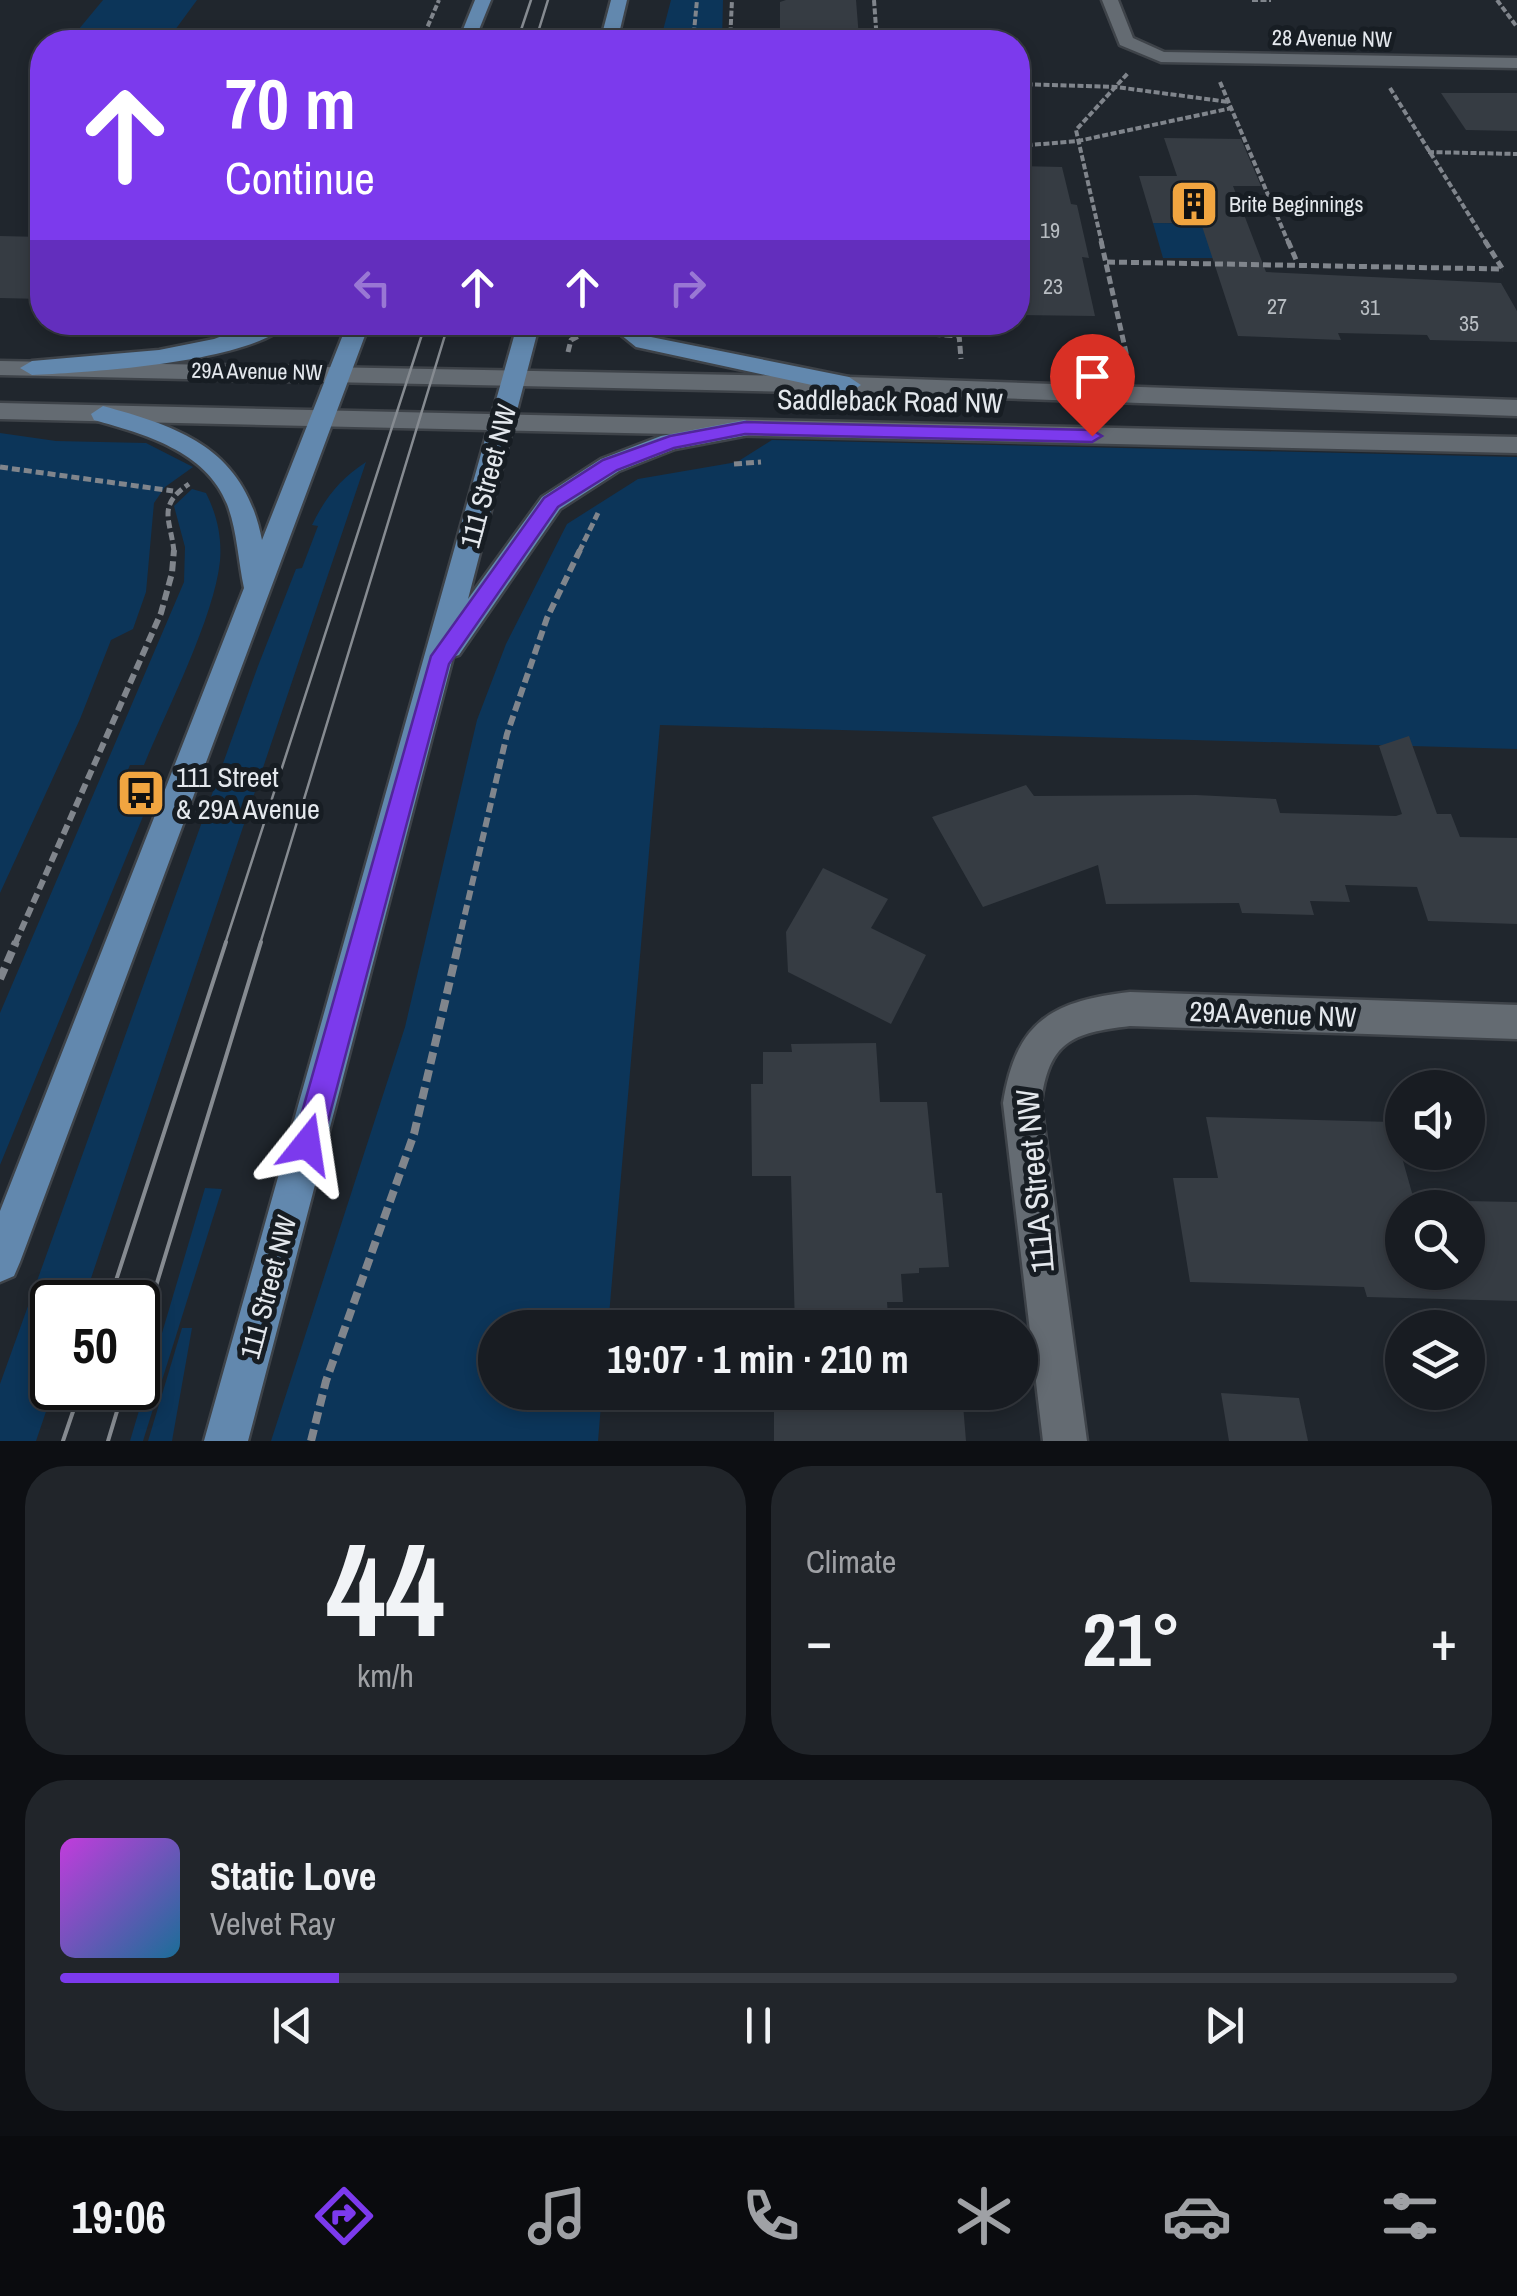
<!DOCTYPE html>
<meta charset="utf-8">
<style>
body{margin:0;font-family:"Archivo Narrow",sans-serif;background:#21252a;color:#f1f3f6;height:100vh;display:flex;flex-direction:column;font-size:38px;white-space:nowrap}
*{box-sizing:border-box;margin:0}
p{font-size:32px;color:#9fa1a5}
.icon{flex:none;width:55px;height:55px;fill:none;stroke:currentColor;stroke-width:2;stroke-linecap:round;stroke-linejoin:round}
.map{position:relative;height:1441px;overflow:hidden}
.details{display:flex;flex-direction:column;gap:25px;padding:25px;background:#0d0f13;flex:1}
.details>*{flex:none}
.top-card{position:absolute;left:30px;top:30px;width:1000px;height:305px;border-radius:40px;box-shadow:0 5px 15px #0003,0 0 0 2px #363a40;background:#7c3aed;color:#fff;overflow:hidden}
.fabs{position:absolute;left:1385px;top:1070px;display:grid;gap:20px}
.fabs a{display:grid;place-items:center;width:100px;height:100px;border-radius:50%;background:#181c22;box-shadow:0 5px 15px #0003,0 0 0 2px #363a40;font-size:50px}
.speed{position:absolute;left:30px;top:1280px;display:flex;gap:20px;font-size:50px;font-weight:700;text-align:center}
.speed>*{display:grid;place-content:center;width:130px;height:130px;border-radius:50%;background:#181c22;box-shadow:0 5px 15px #0003,0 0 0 2px #363a40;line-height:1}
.speed .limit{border:5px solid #111;border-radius:15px;background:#fff;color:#111}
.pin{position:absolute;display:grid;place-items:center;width:85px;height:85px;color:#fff;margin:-102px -42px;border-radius:50% 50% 50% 0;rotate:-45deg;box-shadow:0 0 10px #0007}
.pin .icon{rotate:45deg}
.me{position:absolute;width:110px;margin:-55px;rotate:15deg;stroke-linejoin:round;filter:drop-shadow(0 0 8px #0008)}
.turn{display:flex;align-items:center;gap:35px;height:210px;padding:0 30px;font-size:45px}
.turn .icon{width:130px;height:130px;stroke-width:2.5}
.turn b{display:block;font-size:70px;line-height:85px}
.lanes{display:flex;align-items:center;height:95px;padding:0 30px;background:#0003;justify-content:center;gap:50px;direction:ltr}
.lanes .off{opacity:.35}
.big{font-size:75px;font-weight:800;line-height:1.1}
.details .tile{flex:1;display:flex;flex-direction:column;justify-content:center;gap:15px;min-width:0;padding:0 35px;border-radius:40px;background:#21252a}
.details .dial{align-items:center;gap:0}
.dial b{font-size:130px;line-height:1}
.song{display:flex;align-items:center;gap:30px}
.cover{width:120px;height:120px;border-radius:15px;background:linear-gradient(135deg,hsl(290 70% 55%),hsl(200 70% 35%))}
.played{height:10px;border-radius:5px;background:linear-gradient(90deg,#7c3aed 20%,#363a40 20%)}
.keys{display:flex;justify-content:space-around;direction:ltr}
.heat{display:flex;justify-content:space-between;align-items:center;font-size:55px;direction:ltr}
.details .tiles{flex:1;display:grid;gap:25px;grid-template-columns:1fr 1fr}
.tile:last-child{grid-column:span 2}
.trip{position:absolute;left:478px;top:1310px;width:560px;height:100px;border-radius:50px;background:#181c22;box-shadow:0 5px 15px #0003,0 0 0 2px #363a40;font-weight:800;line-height:100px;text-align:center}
.tab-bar{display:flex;height:160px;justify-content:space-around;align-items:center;background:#0a0b0e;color:#9fa1a5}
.tab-bar .icon{width:70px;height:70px}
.tab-bar .selected{color:#7c3aed}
.tab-bar b{font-size:45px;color:#f1f3f6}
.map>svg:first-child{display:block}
</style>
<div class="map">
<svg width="1517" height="1441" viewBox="0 0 1517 1441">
<rect width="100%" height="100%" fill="#20262d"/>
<g fill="#0c3559">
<path d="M103,0H197L175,30L79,29Z"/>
<path d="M671,0H723L722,42H660Z"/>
<path d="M1153,223L1225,224L1237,258H1163Z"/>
<path d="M0,433L56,441L146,443L193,467L165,487L154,503L146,592L133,629L111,640L80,719L0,893Z"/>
<path d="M772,440L1517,457V749L660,725L608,1327L495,1328V1392L602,1393L598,1441H271L405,1027L477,720L506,644L567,524L638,479L737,462Z"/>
<path d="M366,462L83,1302H52L54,1388L36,1441H0V1384L258,666L296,569L302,568L318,526L312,525C325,498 340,479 366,462Z"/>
<path d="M192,489L206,493C217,515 222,537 220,561C214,618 167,709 144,765H130L120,788L153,792L0,1165V1013L184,582L185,547L174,506Z"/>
<path d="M205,1188L222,1189L143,1441H130Z"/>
<path d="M182,1328H192L172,1441H148Z"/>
</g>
<g fill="#363c43" fill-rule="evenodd">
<path d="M786,0H856L859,38L780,37V2Z"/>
<path d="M1441,93H1517V131L1466,130Z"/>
<path d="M1164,138L1241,139L1261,186H1233L1266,272L1501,283L1517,311V342L1430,340L1427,335L1338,333L1341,340L1238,336L1201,223H1153L1139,176H1177Z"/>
<path d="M1018,166L1062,167L1071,204L1077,205L1089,258L1082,257L1095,316L1018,315Z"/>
<path d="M0,236L42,237V299L0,298Z"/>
<path d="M1409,736L1437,814H1451L1460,837L1517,838V924L1428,921L1417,887L1345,885L1350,902L1310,901L1314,915L1242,913L1239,903L1106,904L1098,865L983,907L932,817L1026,785L1034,796L1196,795L1276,799L1280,813L1396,816L1402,814L1379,746Z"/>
<path d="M823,868L888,899L871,928L926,955L891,1024L788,972L786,932Z"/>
<path d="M876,1043L880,1102H927L936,1193H942L949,1267L919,1268V1273L901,1274L903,1302H887L889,1328H795L791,1176H752L751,1084H763V1052H792L791,1044Z"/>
<path d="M1206,1117L1392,1122L1414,1200L1517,1202V1301L1367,1297L1364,1287L1190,1282L1173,1178H1218ZM1402,1208H1468V1272H1402Z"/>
<path d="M774,1392H962L966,1441H774Z"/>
<path d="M1221,1393L1299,1398L1308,1441H1229Z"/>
</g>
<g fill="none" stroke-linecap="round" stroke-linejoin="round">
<g stroke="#3e4349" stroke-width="5">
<g id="minor">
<path d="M1102,0H1118L1133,38L1164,52L1517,58V68L1161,62L1120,45Z"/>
<path d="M0,361L849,377L1517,400V416L849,393L0,375Z"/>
<path d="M0,403L1517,437V453L0,419Z"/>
<path d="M1130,992L1517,1005V1039L1130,1026C1072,1033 1049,1041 1041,1103L1087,1441H1043L1003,1103C1016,1021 1052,1001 1130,992Z"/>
</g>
</g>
<g stroke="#3e4349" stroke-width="5">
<g id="major">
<path d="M475,0H491L474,42H458Z"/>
<path d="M611,0H627L617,42H600Z"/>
<path d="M260,322H291C250,363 91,372 32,375L20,368L32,361L159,350L214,339Z"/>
<path d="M348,322H370L20,1262L14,1276L0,1282V1211L244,588C238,560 237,530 227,504C206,451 144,434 94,420L91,414L103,406C184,428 244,450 262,540Z"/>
<path d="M518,322H540L468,599L542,497L601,459L661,436L745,420L757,428L754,434L675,449L619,471L560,509L459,655L453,657L248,1441H204Z"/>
<path d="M605,322H632L651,337L849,377L861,385L849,393L636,347Z"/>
</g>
</g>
<g stroke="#80858c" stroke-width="4" stroke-dasharray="6 2.5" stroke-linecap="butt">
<path d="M874,0L877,42"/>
<path d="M1252,0H1271"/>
<path d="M1497,0L1517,27"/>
<path d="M421,42L439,0"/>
<path d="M693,42L697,0"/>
<path d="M730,42L732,0"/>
<path d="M1220,82L1289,244"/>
<path d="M1018,84L1116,87L1229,102"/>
<path d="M1390,88L1487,244"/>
<path d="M1018,146L1078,141L1232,108"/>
<path d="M1428,152L1517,154"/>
<path d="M1102,244L1076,130L1128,73"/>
</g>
<g stroke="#80858c" stroke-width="5" stroke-dasharray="8 4" stroke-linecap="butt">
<path d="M1101,241L1129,366"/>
<path d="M1288,241L1297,262"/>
<path d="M1485,241L1502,268"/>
<path d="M1107,262L1503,269"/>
<path d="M753,322L959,336"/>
<path d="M958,322L961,359"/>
<path d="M559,329L586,331"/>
<path d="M568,352L571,340L588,331"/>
<path d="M734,464L761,462"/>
<path d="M0,467L173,491"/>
<path d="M174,552C171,520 156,506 189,484"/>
<path d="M579,552L598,513"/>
</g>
<g stroke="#80858c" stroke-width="6" stroke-dasharray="10 5" stroke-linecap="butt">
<path d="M15,944L161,613L172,573L174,550"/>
<path d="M458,944L507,734L547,618L580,550"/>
</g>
<g stroke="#80858c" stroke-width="8" stroke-dasharray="12 6" stroke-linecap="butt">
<path d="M0,979L16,942"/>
<path d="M311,1441L326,1381L414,1134L459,942"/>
</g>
<use href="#minor" fill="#646b72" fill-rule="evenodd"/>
<use href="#major" fill="#6288ae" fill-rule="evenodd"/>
<g stroke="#868b91" stroke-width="2.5">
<path d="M517,42L531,0"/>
<path d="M535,42L548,0"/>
<path d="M225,944L426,322"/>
<path d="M260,944L449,322"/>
</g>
<g stroke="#868b91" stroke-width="4">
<path d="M109,1302L226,942"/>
<path d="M138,1345L261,942"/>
<path d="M63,1441L81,1388"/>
<path d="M108,1441L124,1388"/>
</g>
</g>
<path fill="#7c3aed" stroke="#51269a" stroke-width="2.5" d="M745,422L1092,430L1102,436L1092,442L745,434L674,448L617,470L558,507L449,664L322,1144L317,1154L307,1158L297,1154L293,1144L431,656L544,498L603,460L670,436Z"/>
<defs>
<g id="building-square" transform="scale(2.5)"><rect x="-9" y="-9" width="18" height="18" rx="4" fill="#f1a540" stroke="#171d23"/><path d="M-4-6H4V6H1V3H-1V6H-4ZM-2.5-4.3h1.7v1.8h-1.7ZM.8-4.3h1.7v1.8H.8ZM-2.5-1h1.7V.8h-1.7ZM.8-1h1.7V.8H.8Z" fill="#111"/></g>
<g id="bus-square" transform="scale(2.5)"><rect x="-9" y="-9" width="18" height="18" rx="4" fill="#f1a540" stroke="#171d23"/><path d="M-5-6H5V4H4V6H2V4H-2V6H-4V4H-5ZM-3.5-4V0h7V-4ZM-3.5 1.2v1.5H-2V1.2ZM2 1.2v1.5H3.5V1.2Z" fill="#111"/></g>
</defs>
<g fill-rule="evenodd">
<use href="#building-square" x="1194" y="204"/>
<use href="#bus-square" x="141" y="793"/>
</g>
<g text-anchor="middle" stroke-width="10" stroke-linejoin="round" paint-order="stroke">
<g font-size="22" fill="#e4e8ed" stroke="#171d23">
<text transform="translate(1332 38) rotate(1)" y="8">28 Avenue NW</text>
<text transform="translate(257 371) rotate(1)" y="8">29A Avenue NW</text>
</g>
<g font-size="22" fill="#e4e8ed" stroke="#171d23" text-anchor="start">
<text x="1229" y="212">Brite Beginnings</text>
</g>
<g font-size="22" fill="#b8bdc2">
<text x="1050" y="238">19</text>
<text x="1053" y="294">23</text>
<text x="1277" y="314">27</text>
<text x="1370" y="315">31</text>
<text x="1469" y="331">35</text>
</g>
<g font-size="28" fill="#e4e8ed" stroke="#171d23">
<text transform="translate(890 401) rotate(1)" y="10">Saddleback Road NW</text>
<text transform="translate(488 476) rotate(-75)" y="10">111 Street NW</text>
<text transform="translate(1273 1014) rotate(2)" y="10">29A Avenue NW</text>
<text transform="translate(268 1287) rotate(-75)" y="10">111 Street NW</text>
</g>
<g font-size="28" fill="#e4e8ed" stroke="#171d23" text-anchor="start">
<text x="176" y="787">111 Street<tspan x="176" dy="32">&amp; 29A Avenue</tspan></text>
</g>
<g font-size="32" fill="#e4e8ed" stroke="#171d23">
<text transform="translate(1035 1181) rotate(-95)" y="11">111A Street NW</text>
</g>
</g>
</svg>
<div class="fabs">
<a><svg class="icon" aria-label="sound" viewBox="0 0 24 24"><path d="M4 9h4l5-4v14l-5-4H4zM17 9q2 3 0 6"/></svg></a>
<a><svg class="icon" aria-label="search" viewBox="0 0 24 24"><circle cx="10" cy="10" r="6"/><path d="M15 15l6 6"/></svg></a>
<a><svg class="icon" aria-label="layers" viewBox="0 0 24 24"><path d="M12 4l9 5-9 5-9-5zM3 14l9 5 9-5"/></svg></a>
</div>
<div class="speed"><div class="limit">50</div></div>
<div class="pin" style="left:1092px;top:436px;background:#d93025"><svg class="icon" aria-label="arrive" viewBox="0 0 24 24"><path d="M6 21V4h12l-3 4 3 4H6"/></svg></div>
<svg class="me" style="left:307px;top:1144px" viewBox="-20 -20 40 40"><path d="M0-17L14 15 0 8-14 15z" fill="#7c3aed" stroke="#fff" stroke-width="4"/></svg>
<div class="trip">19:07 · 1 min · 210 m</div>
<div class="top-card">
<div class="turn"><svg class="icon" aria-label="ahead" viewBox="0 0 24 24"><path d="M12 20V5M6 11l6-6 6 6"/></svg><div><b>70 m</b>Continue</div></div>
<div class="lanes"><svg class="icon off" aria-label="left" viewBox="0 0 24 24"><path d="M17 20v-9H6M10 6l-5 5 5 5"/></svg><svg class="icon" aria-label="ahead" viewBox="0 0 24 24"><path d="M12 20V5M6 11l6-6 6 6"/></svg><svg class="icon" aria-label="ahead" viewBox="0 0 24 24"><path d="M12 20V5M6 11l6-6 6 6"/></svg><svg class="icon off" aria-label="right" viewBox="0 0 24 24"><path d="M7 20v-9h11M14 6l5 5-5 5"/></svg></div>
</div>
</div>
<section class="details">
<div class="tiles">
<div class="tile dial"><b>44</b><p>km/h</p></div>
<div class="tile"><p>Climate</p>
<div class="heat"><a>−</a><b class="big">21°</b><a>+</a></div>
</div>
<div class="tile">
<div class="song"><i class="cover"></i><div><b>Static Love</b><p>Velvet Ray</p></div></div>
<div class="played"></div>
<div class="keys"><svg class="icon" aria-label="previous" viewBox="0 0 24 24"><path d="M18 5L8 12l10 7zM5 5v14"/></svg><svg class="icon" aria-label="pause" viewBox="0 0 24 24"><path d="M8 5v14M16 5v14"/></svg><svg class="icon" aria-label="next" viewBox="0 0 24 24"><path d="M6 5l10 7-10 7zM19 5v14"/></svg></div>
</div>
</div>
</section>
<nav class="tab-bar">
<b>19:06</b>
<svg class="icon selected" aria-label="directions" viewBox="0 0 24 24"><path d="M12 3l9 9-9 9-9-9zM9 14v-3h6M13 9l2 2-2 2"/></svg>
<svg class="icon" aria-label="music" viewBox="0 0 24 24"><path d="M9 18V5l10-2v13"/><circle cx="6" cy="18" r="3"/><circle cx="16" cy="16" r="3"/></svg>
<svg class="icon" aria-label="phone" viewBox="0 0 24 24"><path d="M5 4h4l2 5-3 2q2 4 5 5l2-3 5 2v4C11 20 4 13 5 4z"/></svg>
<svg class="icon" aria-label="climate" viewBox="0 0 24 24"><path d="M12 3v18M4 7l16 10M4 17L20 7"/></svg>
<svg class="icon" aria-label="car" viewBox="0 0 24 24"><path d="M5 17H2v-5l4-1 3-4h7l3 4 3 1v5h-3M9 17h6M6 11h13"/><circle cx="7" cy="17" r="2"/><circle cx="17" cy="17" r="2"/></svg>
<svg class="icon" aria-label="filters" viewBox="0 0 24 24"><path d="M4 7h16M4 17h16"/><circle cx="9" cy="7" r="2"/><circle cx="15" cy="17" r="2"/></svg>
</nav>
